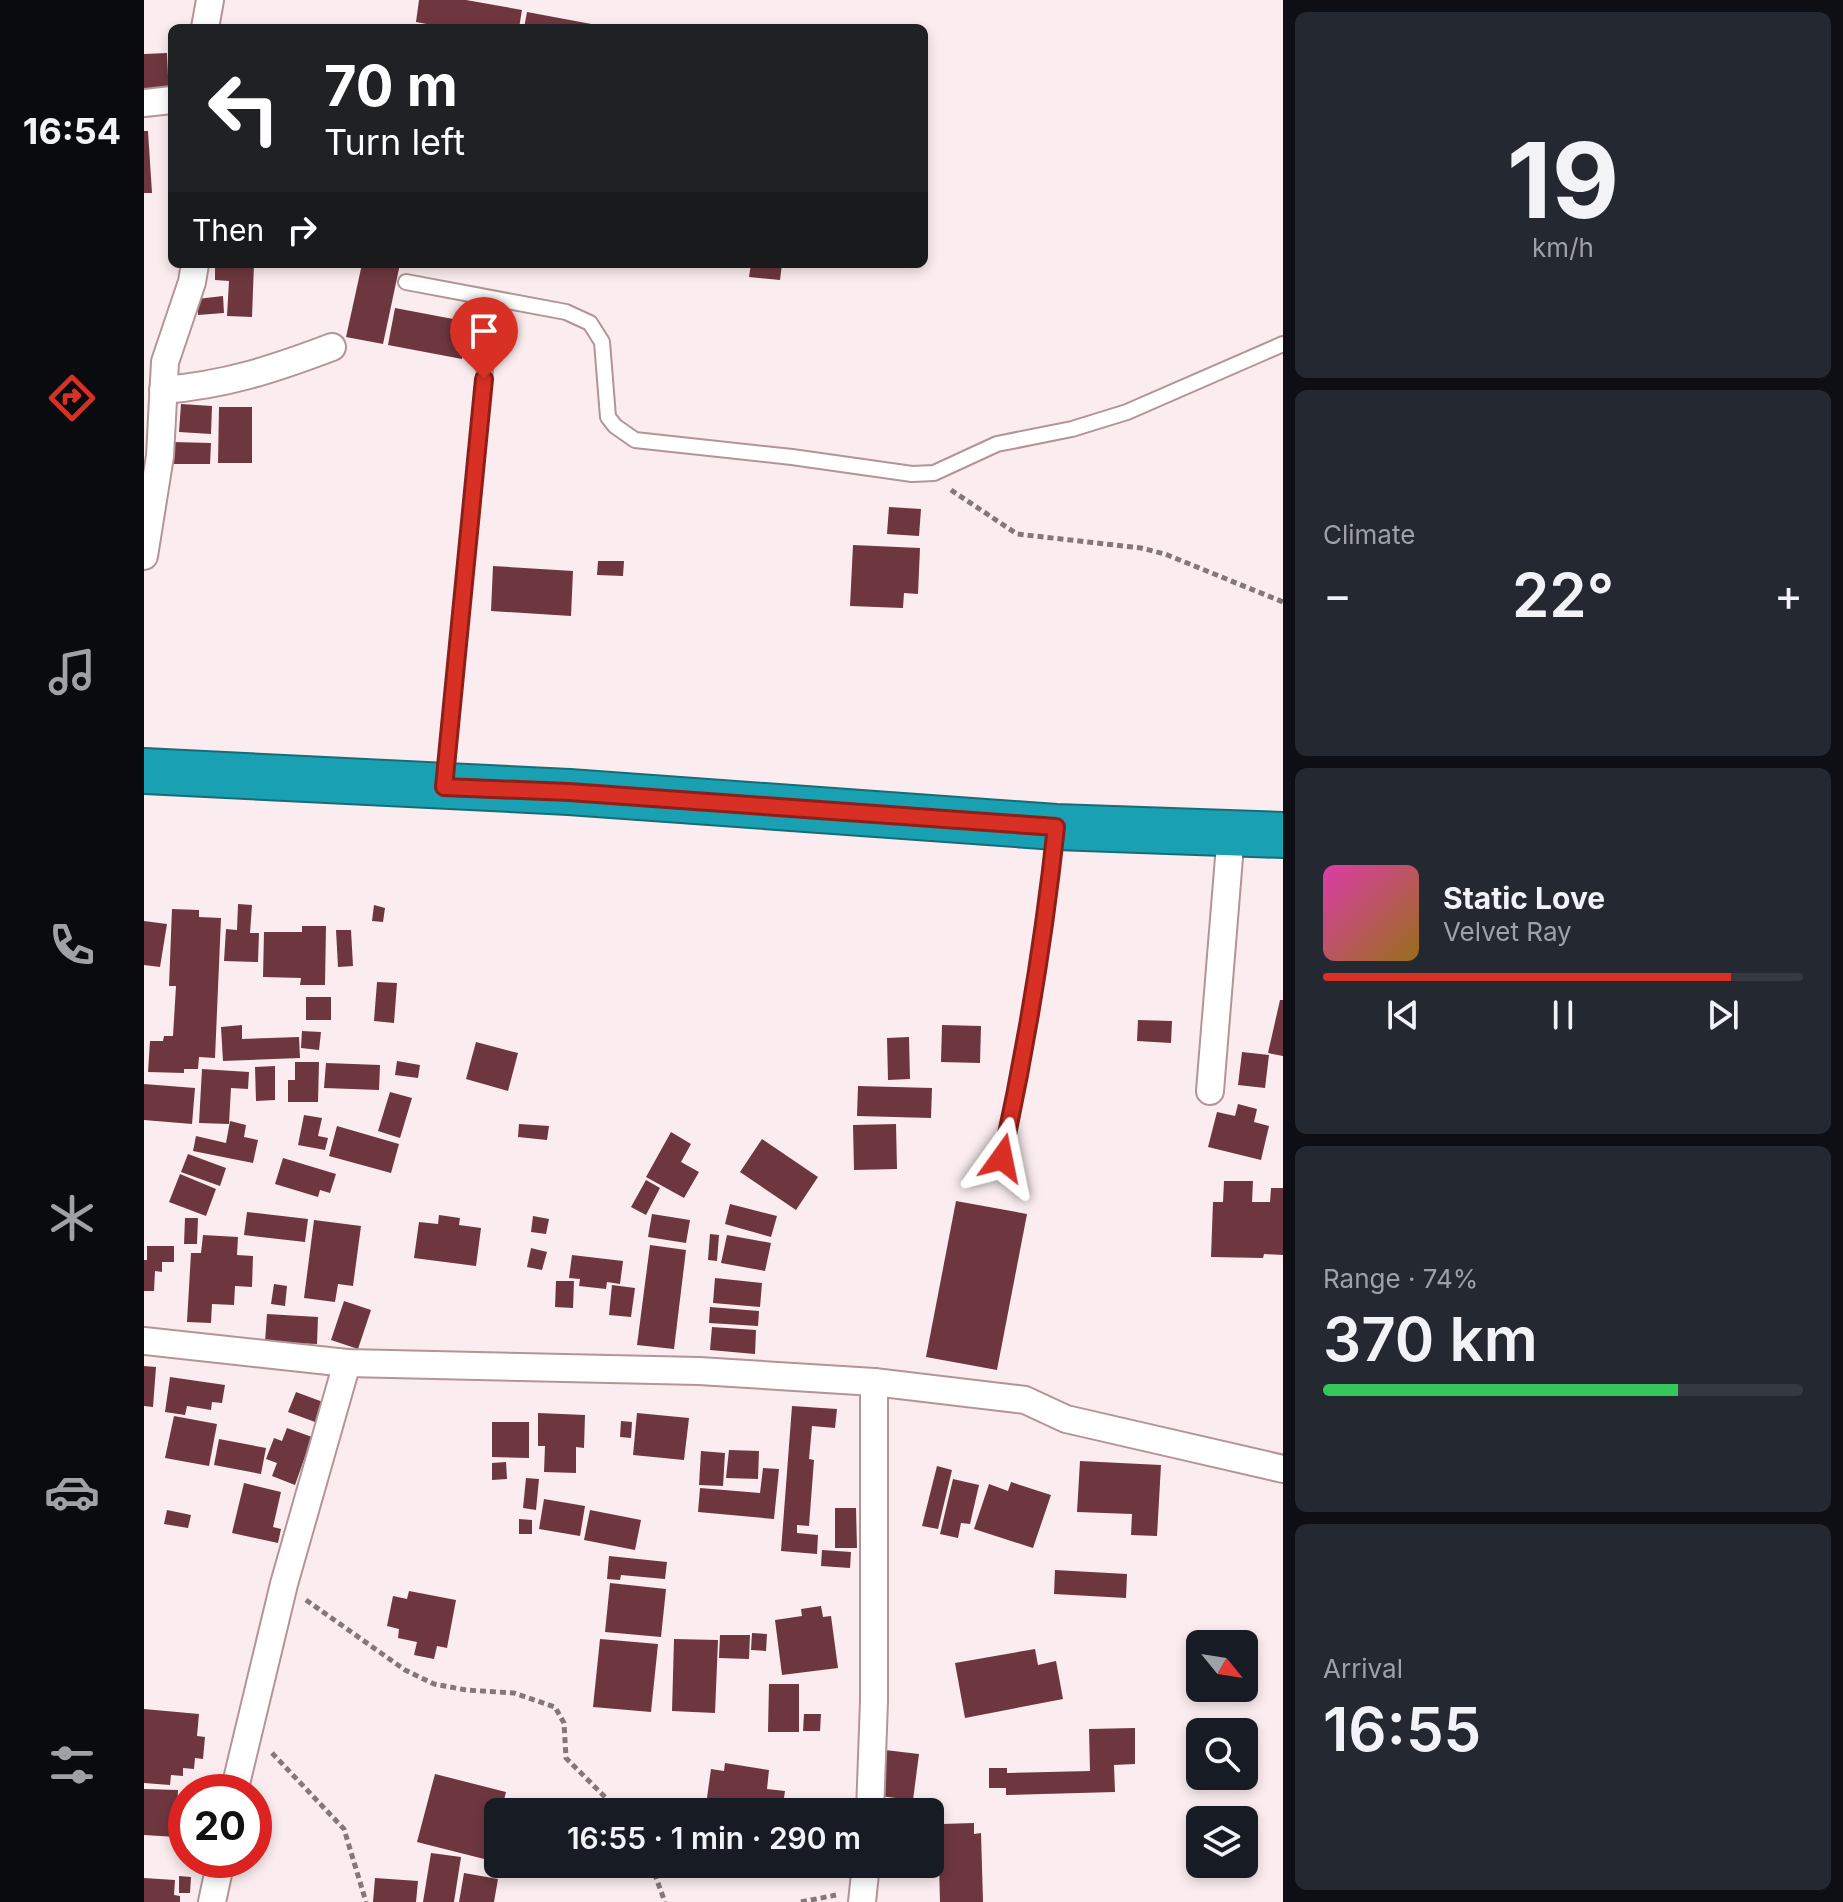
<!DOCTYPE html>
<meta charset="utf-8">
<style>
body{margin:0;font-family:Inter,sans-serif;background:#242831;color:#f1f3f6;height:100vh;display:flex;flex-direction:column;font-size:30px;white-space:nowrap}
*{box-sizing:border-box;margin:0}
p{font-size:26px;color:#9ea1a6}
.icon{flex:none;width:44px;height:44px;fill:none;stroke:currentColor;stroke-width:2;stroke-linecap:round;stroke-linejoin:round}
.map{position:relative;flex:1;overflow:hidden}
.side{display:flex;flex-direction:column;gap:12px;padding:12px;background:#0d0f14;width:560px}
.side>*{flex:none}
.banner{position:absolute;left:24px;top:24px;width:760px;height:244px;border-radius:12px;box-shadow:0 4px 12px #0003;background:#202124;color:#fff;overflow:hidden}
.needle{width:52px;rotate:120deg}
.controls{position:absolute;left:1042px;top:1630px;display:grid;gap:16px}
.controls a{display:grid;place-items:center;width:72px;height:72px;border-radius:12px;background:#171b24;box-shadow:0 4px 12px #0003;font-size:40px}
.speed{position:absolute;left:24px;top:1774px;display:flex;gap:16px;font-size:40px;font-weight:700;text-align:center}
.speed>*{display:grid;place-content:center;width:104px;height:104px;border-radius:50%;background:#171b24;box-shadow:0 4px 12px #0003;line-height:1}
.speed .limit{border:12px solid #d22;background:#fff;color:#111}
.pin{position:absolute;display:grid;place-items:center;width:68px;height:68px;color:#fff;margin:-82px -34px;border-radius:50% 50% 50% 0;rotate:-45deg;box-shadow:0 0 8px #0007}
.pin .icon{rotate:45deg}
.me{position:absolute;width:88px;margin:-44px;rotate:12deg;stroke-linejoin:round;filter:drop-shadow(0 0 6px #0008)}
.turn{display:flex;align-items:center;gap:28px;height:168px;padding:0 24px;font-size:36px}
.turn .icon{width:104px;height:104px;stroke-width:2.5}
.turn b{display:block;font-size:56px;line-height:68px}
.then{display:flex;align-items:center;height:76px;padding:0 24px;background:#0003;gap:16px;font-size:30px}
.big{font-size:60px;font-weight:600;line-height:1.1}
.side .widget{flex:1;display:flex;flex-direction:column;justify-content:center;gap:12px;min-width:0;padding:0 28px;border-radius:12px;background:#242831}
.side .dial{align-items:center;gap:0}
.dial b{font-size:104px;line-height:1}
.song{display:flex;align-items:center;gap:24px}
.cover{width:96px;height:96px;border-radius:12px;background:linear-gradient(135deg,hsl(320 70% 55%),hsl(40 70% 35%))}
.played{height:8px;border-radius:4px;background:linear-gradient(90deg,#d93025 85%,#363941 85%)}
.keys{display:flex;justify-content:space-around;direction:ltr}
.heat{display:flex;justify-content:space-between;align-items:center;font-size:44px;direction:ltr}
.charge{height:12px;border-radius:6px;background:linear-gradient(90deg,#34c759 74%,#363941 0)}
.trip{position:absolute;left:340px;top:1798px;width:460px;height:80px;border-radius:12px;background:#171b24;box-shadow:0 4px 12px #0003;font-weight:600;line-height:80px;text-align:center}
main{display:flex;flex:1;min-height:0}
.menu{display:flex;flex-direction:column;width:144px;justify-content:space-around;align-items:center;background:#090b0e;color:#9ea1a6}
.menu .icon{width:56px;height:56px}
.menu .current{color:#d93025}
.menu b{font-size:36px;color:#f1f3f6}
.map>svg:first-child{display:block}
</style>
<main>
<nav class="menu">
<b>16:54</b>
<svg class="icon current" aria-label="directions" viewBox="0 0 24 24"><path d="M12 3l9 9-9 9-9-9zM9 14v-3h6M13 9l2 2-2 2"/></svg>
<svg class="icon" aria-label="music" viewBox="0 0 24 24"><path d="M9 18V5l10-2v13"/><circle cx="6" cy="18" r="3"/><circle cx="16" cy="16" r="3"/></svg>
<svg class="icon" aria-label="phone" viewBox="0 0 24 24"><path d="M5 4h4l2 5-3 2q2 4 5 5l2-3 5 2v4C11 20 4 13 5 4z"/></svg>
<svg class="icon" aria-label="climate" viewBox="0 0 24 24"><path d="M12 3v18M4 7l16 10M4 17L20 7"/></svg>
<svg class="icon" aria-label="car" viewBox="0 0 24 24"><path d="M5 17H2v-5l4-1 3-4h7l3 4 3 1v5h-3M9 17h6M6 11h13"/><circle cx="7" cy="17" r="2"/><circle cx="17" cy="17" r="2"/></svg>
<svg class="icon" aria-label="filters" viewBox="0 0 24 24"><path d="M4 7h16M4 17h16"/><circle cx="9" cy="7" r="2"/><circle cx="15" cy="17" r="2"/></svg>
</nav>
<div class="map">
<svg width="1139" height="1902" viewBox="0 0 1139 1902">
<rect width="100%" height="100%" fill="#fbedef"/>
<g fill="#6e373f">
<path d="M275,0H322L378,10L375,28H304L272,22Z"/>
<path d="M383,12L458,26V28H380Z"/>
<path d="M23,53L25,97L4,98L3,89H0V54Z"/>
<path d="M0,131H4L8,193H0Z"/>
<path d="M71,264H110L108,317L83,316L85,281L71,280Z"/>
<path d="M218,264H256L239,344L202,337Z"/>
<path d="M607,264H638L636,280L605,277Z"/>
<path d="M79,296L80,313L54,315L53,299Z"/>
<path d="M251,308L325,322L318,359L244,345Z"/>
<path d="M37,404L68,406L67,434L35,432Z"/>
<path d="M75,407H108V463H74Z"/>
<path d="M29,442L67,443L66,464H29Z"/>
<path d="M745,507L777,509L775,536L743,534Z"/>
<path d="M709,545L776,548L774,594L760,593L759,608L706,606Z"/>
<path d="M454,561H480L479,576L453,575Z"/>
<path d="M349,566L429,571L427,616L347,611Z"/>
<path d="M94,904L108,905L106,933H115L114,962L80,961L82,929L93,930Z"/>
<path d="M230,905L241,908L239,922L228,921Z"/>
<path d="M28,909L55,910V917L77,918L71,1058L55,1057L54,1069H40V1073L4,1072L6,1041H19L20,1036H29L32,986H25Z"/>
<path d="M0,921L23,924L16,967L0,965Z"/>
<path d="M158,926H182L181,985H156L157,978L119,977L120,932H158Z"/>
<path d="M192,930H207L209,966L194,967Z"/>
<path d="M233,982L253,983L250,1023L230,1021Z"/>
<rect x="162" y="997" width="25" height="23"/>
<path d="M1136,1000H1139V1056L1124,1053Z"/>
<path d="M994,1020L1028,1021L1027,1043L993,1041Z"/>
<path d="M98,1025V1039L155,1037L156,1058L79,1061L77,1027Z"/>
<path d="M798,1025L837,1026L836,1063L797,1062Z"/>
<path d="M158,1031L177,1032L175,1050L157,1048Z"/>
<path d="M765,1037L766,1079L744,1080L743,1038Z"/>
<path d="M332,1042L374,1053L364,1091L322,1079Z"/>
<path d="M1098,1052L1125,1055L1121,1088L1094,1085Z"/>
<path d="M253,1061L276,1065L274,1078L251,1075Z"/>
<path d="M151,1062H175L174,1102H144V1080H151Z"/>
<path d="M182,1063L236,1065L235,1090L180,1088Z"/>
<path d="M131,1066V1100L112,1101L111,1067Z"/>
<path d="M58,1069L105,1072L104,1089L87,1088L85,1124L55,1123Z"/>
<path d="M0,1084L51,1088L48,1124L0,1120Z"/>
<path d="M714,1086L788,1088L787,1118L713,1116Z"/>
<path d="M246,1092L268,1098L256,1138L234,1131Z"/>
<path d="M1094,1104L1113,1109L1110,1122L1125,1126L1117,1160L1064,1147L1073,1112L1091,1116Z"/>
<path d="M160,1115L178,1118L174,1136L184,1138L181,1150L154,1145Z"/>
<path d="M86,1121L102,1125L100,1137L114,1140L109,1163L49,1151L52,1136L82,1143Z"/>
<path d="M375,1124L405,1126L403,1140L374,1137Z"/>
<path d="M752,1124L753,1169L710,1170L709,1125Z"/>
<path d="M193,1126L255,1144L247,1173L185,1156Z"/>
<path d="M527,1132L547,1144L537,1162L555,1172L540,1198L502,1177Z"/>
<path d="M618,1139L674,1177L652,1210L596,1172Z"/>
<path d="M44,1154L82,1168L76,1186L37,1172Z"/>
<path d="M139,1158L192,1174L186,1193L176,1190L174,1197L131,1184Z"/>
<path d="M36,1174L72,1189L62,1216L25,1202Z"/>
<path d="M502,1180L516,1188L502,1215L487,1207Z"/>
<path d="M1080,1181H1109L1108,1202H1126L1127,1188H1139V1255L1120,1254L1119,1258L1067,1257L1069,1202H1079Z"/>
<path d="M812,1201L883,1214L853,1370L782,1357Z"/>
<path d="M586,1204L633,1216L627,1237L581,1224Z"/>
<path d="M103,1212L164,1219L161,1242L100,1235Z"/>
<path d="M508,1214L546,1220L542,1243L504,1237Z"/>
<path d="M295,1215L316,1218L315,1225L337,1228L332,1266L270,1258L275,1222L294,1224Z"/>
<path d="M389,1216L405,1219L402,1234L387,1232Z"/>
<path d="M41,1218H54L53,1244H40Z"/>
<path d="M170,1220L217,1226L209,1286L194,1284L191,1302L160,1298Z"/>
<path d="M566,1234L575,1235L573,1261L564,1260Z"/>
<path d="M59,1235L94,1237L93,1255L109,1256L108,1287L91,1286L90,1305L68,1304L67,1323L43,1322L47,1253H57Z"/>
<path d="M583,1235L627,1243L621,1271L577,1263Z"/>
<path d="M506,1245L542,1250L530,1349L493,1345Z"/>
<path d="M3,1246H30V1262H18V1272L11,1271L10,1291H0V1260H3Z"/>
<path d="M387,1248L403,1252L398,1270L383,1267Z"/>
<path d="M428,1255L479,1261L476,1284L463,1282L462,1289L435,1286L436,1279L425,1278Z"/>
<path d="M571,1278L618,1283L616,1307L569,1303Z"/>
<path d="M412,1281H430L429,1308L411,1307Z"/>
<path d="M130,1284L143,1286L141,1306L127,1304Z"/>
<path d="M468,1285L491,1288L487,1317L465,1315Z"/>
<path d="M200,1301L227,1310L214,1349L187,1340Z"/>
<path d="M566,1307L615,1311L614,1326L565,1323Z"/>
<path d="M123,1314L174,1317L173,1344L121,1342Z"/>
<path d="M568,1327L612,1330L611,1354L566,1350Z"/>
<path d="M0,1366L12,1367L9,1407L0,1406Z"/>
<path d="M26,1377L81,1385L78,1403L68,1402L67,1410L43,1406L41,1415L21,1412Z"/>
<path d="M152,1392L179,1402L171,1422L144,1412Z"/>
<path d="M648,1406L693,1409L691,1428L668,1426L665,1459L670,1460L665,1526L653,1525V1533L674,1535L673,1554L637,1551Z"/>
<path d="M394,1413L441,1415L440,1448L432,1447V1473L400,1472L401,1446H394Z"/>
<path d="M493,1413L545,1418L540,1460L489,1455Z"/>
<path d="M30,1416L73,1424L65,1466L21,1458Z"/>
<path d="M477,1421L488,1422L487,1438L476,1437Z"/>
<path d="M348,1422H385V1458L348,1457Z"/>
<path d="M143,1428L168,1437L151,1485L128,1476L133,1463L122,1459L130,1438L138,1441Z"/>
<path d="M75,1439L122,1448L117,1474L70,1465Z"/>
<path d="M585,1450L615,1451L614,1479L582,1478Z"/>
<path d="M557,1451L581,1453L579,1486L555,1485Z"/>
<path d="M936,1461L1017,1465L1013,1536L987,1535L988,1514L933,1512Z"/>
<path d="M362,1462L363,1479L348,1480V1463Z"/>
<path d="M793,1466L808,1470L794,1529L778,1526Z"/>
<path d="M619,1468L635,1469L630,1519L554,1512L556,1488L616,1493Z"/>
<path d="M382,1478L395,1479L392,1510L379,1508Z"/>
<path d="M809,1479L835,1485L826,1524L817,1523L814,1538L796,1534Z"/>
<path d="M867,1482L907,1495L889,1548L830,1529L845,1484L864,1491Z"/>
<path d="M100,1483L137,1492L129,1527L137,1529L134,1543L88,1533Z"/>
<path d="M400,1499L441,1506L436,1536L395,1529Z"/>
<path d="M691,1508H712L713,1548H691Z"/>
<path d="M23,1510L47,1515L44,1528L20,1524Z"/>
<path d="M446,1510L497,1520L491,1550L440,1540Z"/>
<path d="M375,1519L388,1520V1534H375Z"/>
<path d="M678,1550L707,1552L706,1568L677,1566Z"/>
<path d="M465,1556L523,1562L521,1579L477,1575L476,1580L463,1579Z"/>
<path d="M911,1570L983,1574L982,1598L910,1594Z"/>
<path d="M466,1583L522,1589L517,1637L461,1632Z"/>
<path d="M265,1591L312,1600L303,1648L293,1646L290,1659L270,1655L273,1642L254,1638L255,1629L243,1626L249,1596L263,1599Z"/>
<path d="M677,1606L679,1617L687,1616L694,1668L638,1675L631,1620L658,1616L657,1609Z"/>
<path d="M608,1633L623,1634L622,1651L607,1650Z"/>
<path d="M576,1635H606L605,1659L575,1658Z"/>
<path d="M456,1639L514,1644L507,1712L449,1707Z"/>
<path d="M530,1639L574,1640L571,1713L528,1711Z"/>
<path d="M891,1649L894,1665L912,1661L919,1699L821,1718L811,1663Z"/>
<path d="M625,1684H655V1732H624Z"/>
<path d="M0,1709L55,1714L53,1736L61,1737L59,1759L51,1758L50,1769L39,1768V1776L27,1775L26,1785L0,1783Z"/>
<path d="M660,1714H677L676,1731H659Z"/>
<path d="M991,1728V1764L970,1765L971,1792L862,1795V1788H845V1768H863V1773L946,1771L945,1729Z"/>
<path d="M741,1750L775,1754L769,1800L735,1796Z"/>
<path d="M581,1763L625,1770L623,1789L641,1791L638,1812H561L567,1769L580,1771Z"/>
<path d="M291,1774L362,1792L357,1812H354V1823L344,1860L273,1842Z"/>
<path d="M0,1789L34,1790L32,1837L0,1835Z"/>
<path d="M830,1823V1834L837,1833L839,1902H796L795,1865H786V1828H797V1824Z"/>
<path d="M287,1853L317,1857L310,1902H279Z"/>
<path d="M585,1864H630L629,1872Z"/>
<path d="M320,1873L354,1879L350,1902H315Z"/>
<path d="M35,1876L47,1877L46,1893H35Z"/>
<path d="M0,1878L31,1880L30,1895L36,1896V1902H0Z"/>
<path d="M231,1878L274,1881L272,1902H229Z"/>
</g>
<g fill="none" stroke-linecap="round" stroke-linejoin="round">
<g stroke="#b39497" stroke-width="18">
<g id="lane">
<path d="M262,282L422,312L446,323L458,342L464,417L471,426L491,440L648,457L768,474L790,473L853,444L928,429L983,412L1139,344"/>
<path d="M300,782L348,299"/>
<path d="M858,1158C882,1050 900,942 912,831"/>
</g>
</g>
<g stroke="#b39497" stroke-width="30">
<g id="street">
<path d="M61,28L66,0"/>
<path d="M0,103L28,100"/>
<path d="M19,390C82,385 130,369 188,347"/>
<path d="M0,556L16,456L21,362L48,282L51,264"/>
<path d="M1066,1091L1087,833"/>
<path d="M0,1341L203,1363L555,1371L730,1382L881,1400L922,1419L1139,1469"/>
<path d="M90,1792L140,1584L203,1363"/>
<path d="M726,1812L730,1701V1382"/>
<path d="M68,1902L77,1860"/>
<path d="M718,1902L722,1864"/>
</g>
</g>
<g stroke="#186c78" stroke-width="48">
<path id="highway" d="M0,771L425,792L912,827L1139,835"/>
</g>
<g stroke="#837778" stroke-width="5" stroke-dasharray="6 4" stroke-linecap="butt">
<path d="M807,490L873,534L997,548L1021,554L1139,602"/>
<path d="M162,1600L261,1670L290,1684L322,1690L370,1693L411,1707L420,1723L422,1758L476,1812"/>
<path d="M128,1753L200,1829L222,1902"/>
<path d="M507,1864L521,1902"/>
<path d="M657,1902L692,1895"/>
</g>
<use href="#lane" stroke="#fff" stroke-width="14"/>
<use href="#street" stroke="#fff" stroke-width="26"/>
<use href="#highway" stroke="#19a0b3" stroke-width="44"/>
</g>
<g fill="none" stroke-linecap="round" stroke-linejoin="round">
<g stroke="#8d1f18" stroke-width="20">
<path id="route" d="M340,379L300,787L425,792L912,827C900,939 882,1048 858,1158"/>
</g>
<use href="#route" stroke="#d93025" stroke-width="14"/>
</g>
</svg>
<div class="controls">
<a><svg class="needle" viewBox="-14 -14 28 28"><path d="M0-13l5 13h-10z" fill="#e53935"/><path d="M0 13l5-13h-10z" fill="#9ea1a6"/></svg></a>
<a><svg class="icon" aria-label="search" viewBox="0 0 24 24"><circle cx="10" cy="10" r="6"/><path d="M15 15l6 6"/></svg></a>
<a><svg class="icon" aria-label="layers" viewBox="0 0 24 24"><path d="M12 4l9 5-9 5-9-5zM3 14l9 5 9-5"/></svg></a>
</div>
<div class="speed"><div class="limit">20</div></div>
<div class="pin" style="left:340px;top:379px;background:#d93025"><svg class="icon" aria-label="arrive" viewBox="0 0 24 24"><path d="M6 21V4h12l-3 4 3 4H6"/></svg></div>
<svg class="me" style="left:858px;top:1158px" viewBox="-20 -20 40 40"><path d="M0-17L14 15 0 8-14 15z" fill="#d93025" stroke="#fff" stroke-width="4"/></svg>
<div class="trip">16:55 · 1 min · 290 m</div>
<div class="banner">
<div class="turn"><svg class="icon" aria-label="left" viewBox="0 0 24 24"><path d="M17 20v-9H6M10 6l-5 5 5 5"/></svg><div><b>70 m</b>Turn left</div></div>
<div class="then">Then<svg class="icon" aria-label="right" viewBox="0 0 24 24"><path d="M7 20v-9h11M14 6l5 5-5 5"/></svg></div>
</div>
</div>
<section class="side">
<div class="widget dial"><b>19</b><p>km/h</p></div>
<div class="widget"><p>Climate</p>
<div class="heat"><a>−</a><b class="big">22°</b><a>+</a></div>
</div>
<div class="widget">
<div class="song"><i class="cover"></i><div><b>Static Love</b><p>Velvet Ray</p></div></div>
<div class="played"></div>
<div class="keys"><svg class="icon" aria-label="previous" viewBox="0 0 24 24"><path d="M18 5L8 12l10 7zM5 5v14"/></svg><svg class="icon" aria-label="pause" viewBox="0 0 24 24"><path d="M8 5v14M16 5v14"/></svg><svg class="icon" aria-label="next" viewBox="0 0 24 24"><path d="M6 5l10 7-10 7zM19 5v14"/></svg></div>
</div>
<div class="widget"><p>Range · 74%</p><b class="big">370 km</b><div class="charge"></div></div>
<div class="widget"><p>Arrival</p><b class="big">16:55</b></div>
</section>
</main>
